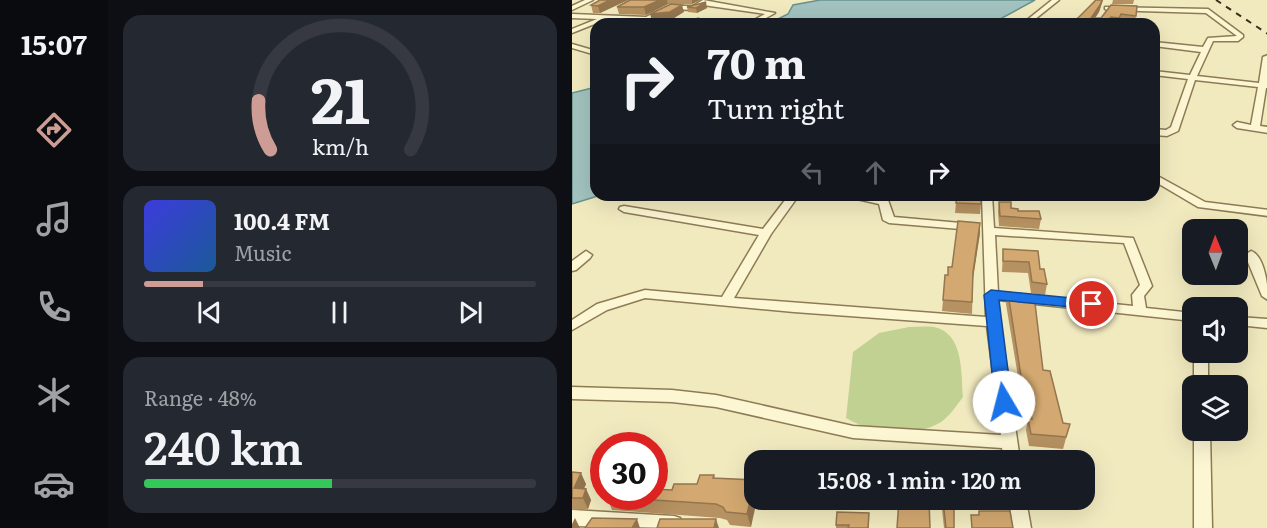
<!DOCTYPE html>
<meta charset="utf-8">
<style>
body{margin:0;font-family:Literata,serif;background:#242831;color:#f1f3f6;height:100vh;display:flex;flex-direction:column;font-size:22px;white-space:nowrap}
*{box-sizing:border-box;margin:0}
p{font-size:20px;color:#9ea1a6}
.icon{flex:none;width:33px;height:33px;fill:none;stroke:currentColor;stroke-width:2;stroke-linecap:round;stroke-linejoin:round}
.map{position:relative;flex:1;overflow:hidden}
.details{display:flex;flex-direction:column;gap:15px;padding:15px;background:#0d0f14;width:464px}
.details>*{flex:none}
.banner{position:absolute;left:18px;top:18px;width:570px;height:183px;border-radius:18px;box-shadow:0 6px 24px #0002;background:#171b24;color:#f1f3f6;overflow:hidden}
.needle{width:39px;rotate:359deg}
.buttons{position:absolute;left:610px;top:219px;display:grid;gap:12px}
.buttons a{display:grid;place-items:center;width:66px;height:66px;border-radius:12px;background:#171b24;box-shadow:0 6px 24px #0002;font-size:30px}
.speed{position:absolute;left:18px;top:432px;display:flex;gap:12px;font-size:30px;font-weight:700;text-align:center}
.speed>*{display:grid;place-content:center;width:78px;height:78px;border-radius:50%;background:#171b24;box-shadow:0 6px 24px #0002;line-height:1}
.speed .limit{border:9px solid #d22;background:#fff;color:#111}
.pin{position:absolute;display:grid;place-items:center;width:51px;height:51px;color:#fff;margin:-26px;border:3px solid #fff;border-radius:50%;box-shadow:0 2px 6px #0007}
.me{position:absolute;width:66px;margin:-33px;rotate:352deg;stroke-linejoin:round;filter:drop-shadow(0 0 4px #0008)}
.turn{display:flex;align-items:center;gap:21px;height:126px;padding:0 18px;font-size:27px}
.turn .icon{width:78px;height:78px;stroke-width:2.5}
.turn b{display:block;font-size:42px;line-height:51px}
.lanes{display:flex;align-items:center;height:57px;padding:0 18px;background:#0003;justify-content:center;gap:30px;direction:ltr}
.lanes .off{opacity:.35}
.big{font-size:45px;font-weight:600;line-height:1.1}
.details .widget{flex:1;display:flex;flex-direction:column;justify-content:center;gap:9px;min-width:0;padding:0 21px;border-radius:18px;background:#242831}
.details .dial{align-items:center;gap:0}
.dial svg{height:156px;overflow:visible;fill:none;stroke:#363941;stroke-width:7;stroke-linecap:round;text-anchor:middle}
.dial text{fill:#f1f3f6;stroke:none}
.song{display:flex;align-items:center;gap:18px}
.cover{width:72px;height:72px;border-radius:9px;background:linear-gradient(135deg,hsl(240 70% 55%),hsl(210 70% 35%))}
.played{height:6px;border-radius:3px;background:linear-gradient(90deg,#cd9c95 15%,#363941 15%)}
.keys{display:flex;justify-content:space-around;direction:ltr}
.charge{height:9px;border-radius:4px;background:linear-gradient(90deg,#34c759 48%,#363941 0)}
.trip{position:absolute;left:172px;top:450px;width:351px;height:60px;border-radius:18px;background:#171b24;box-shadow:0 6px 24px #0002;font-weight:600;line-height:60px;text-align:center}
main{display:flex;flex:1;min-height:0}
.dock{display:flex;flex-direction:column;width:108px;justify-content:space-around;align-items:center;background:#090b0e;color:#9ea1a6}
.dock .icon{width:42px;height:42px}
.dock .current{color:#cd9c95}
.dock b{font-size:27px;color:#f1f3f6}
.map>svg:first-child{display:block}
</style>
<main>
<nav class="dock">
<b>15:07</b>
<svg class="icon current" aria-label="directions" viewBox="0 0 24 24"><path d="M12 3l9 9-9 9-9-9zM9 14v-3h6M13 9l2 2-2 2"/></svg>
<svg class="icon" aria-label="music" viewBox="0 0 24 24"><path d="M9 18V5l10-2v13"/><circle cx="6" cy="18" r="3"/><circle cx="16" cy="16" r="3"/></svg>
<svg class="icon" aria-label="phone" viewBox="0 0 24 24"><path d="M5 4h4l2 5-3 2q2 4 5 5l2-3 5 2v4C11 20 4 13 5 4z"/></svg>
<svg class="icon" aria-label="climate" viewBox="0 0 24 24"><path d="M12 3v18M4 7l16 10M4 17L20 7"/></svg>
<svg class="icon" aria-label="car" viewBox="0 0 24 24"><path d="M5 17H2v-5l4-1 3-4h7l3 4 3 1v5h-3M9 17h6M6 11h13"/><circle cx="7" cy="17" r="2"/><circle cx="17" cy="17" r="2"/></svg>
</nav>
<section class="details">
<div class="widget dial"><svg viewBox="0 0 100 80">
<path d="M14 69A42 42 0 1 1 86 69"/>
<path d="M14 69A42 42 0 0 1 8 44" stroke="#cd9c95"/>
<text x="50" y="56" font-size="32" font-weight="700">21</text>
<text x="50" y="72" font-size="11">km/h</text>
</svg></div>
<div class="widget">
<div class="song"><i class="cover"></i><div><b>100.4 FM</b><p>Music</p></div></div>
<div class="played"></div>
<div class="keys"><svg class="icon" aria-label="previous" viewBox="0 0 24 24"><path d="M18 5L8 12l10 7zM5 5v14"/></svg><svg class="icon" aria-label="pause" viewBox="0 0 24 24"><path d="M8 5v14M16 5v14"/></svg><svg class="icon" aria-label="next" viewBox="0 0 24 24"><path d="M6 5l10 7-10 7zM19 5v14"/></svg></div>
</div>
<div class="widget"><p>Range · 48%</p><b class="big">240 km</b><div class="charge"></div></div>
</section>
<div class="map">
<svg width="696" height="528" viewBox="0 0 696 528">
<rect width="100%" height="100%" fill="#f2eabf"/>
<path fill="#c0d192" d="M337,327C345,327 354,326 362,327C392,333 389,373 391,397C385,405 377,417 369,422C341,439 301,434 274,418L281,352L307,333Z"/>
<g fill="#a2c3bf" stroke="#68928e" stroke-width="1.5">
<path d="M248,0H463L419,24H196L216,14L221,5Z"/>
<path d="M24,87V195H29L0,204V93Z"/>
</g>
<g fill="none" stroke-linecap="round" stroke-linejoin="round">
<g stroke="#8d7b55" stroke-width="3">
<g id="street">
<path d="M13,0H21L0,10V6Z"/>
<path d="M131,0L203,13L183,24H175L193,14L131,5L122,10L100,9L75,21L31,19L30,21L0,33V29L25,19L0,18V14L74,17L97,6H121Z"/>
<path d="M480,0H487L457,24H450Z"/>
<path d="M533,7L636,9L671,35V37L666,41H641L625,76L687,83L691,57L696,55V88H694L688,126L696,127V133L665,128L661,125L665,122L679,125L686,87L623,80L606,131L595,136L582,135V129L594,130L599,127L616,79L582,75V71L618,75L629,52L582,46V42L631,47L636,38L665,36L634,13L535,10L533,9Z"/>
<path d="M126,19L148,24H111Z"/>
<path d="M0,44L24,51V55L0,48Z"/>
<path d="M582,174L633,202L696,210V216L626,207L582,181Z"/>
<path d="M217,195H227L199,234L162,298L414,317L410,195H420L422,228L561,238L580,286L572,296L574,308L621,313V321L426,300L428,322L448,460H432L430,448L281,438L144,407L100,402L0,399V387L100,390L144,395L281,426L429,435L415,326L222,312L73,298L35,310L0,330V320L25,304L73,290L150,297L187,235L52,212L47,209L48,207L52,206L191,229ZM423,235L552,243L568,285L560,295L561,306L426,292Z"/>
<path d="M275,195H294L316,200L322,217L400,224L406,227L400,230L317,223L311,220L307,204L276,197Z"/>
<path d="M14,251L20,255L18,258L4,270L0,271V261Z"/>
<path d="M679,251C693,256 696,287 696,300L690,296L673,255Z"/>
<path d="M666,317L696,319V328L666,325Z"/>
<rect x="622" y="352" width="14" height="34"/>
<path d="M622,430H638L640,528H622Z"/>
<path d="M437,500H454L459,528H441Z"/>
<path d="M0,510L102,516L108,518L111,524L109,528L0,526Z"/>
</g>
</g>
<use href="#street" fill="#fcf6d3" fill-rule="evenodd"/>
<path stroke="#3b2f1b" stroke-width="2" stroke-dasharray="6 6" stroke-linecap="butt" d="M644,0L696,34"/>
</g>
<g fill="#b69161">
<path d="M28,0H56L28,13H21L19,5Z"/>
<path d="M58,0H128L120,4H96L74,15L47,14L45,7Z"/>
<path d="M523,0H531L527,12L523,18H529L565,6L563,23L548,21L547,24H491V20L501,21L506,18Z"/>
<path d="M541,0H562L561,4H540Z"/>
<path d="M115,7L135,8L125,13L116,12Z"/>
<path d="M427,202L439,208L469,219L467,229L427,226L426,212Z"/>
<path d="M384,203L409,204L408,214L383,213Z"/>
<path d="M408,233L401,280L400,314L370,311L371,300L376,275L380,267Z"/>
<path d="M431,249L466,251L468,269L475,284L473,295L459,293L456,273L430,272Z"/>
<path d="M436,293L471,370L491,423L498,424L491,449L457,446L454,430L456,419L453,401H450L434,304Z"/>
<path d="M0,472L14,484L12,488L14,489L19,500L16,509L0,510Z"/>
<path d="M142,475L143,478L183,480L179,527L158,525L155,520L148,518L40,510L35,497L85,489L100,490L125,484Z"/>
<path d="M369,500H382V528H372Z"/>
<path d="M463,500H490L488,508H464Z"/>
<path d="M297,513V528H264V525Z"/>
</g>
<g fill="#94764f">
<path d="M38,0H56L28,13L26,6Z"/>
<path d="M88,0H95L96,4L74,15L72,7Z"/>
<path d="M120,0H128L120,4Z"/>
<path d="M530,0H531L527,12L519,24V18Z"/>
<path d="M134,2L135,8L125,13L124,8Z"/>
<path d="M110,5L112,12L99,20L80,21L78,14Z"/>
<path d="M539,17L538,24H531Z"/>
<path d="M408,223V233L400,283L401,272Z"/>
<path d="M9,473L14,484L8,499L2,488Z"/>
<path d="M183,482V500H185L179,527L175,514Z"/>
<path d="M14,489L19,500L16,509L11,498Z"/>
<path d="M3,518L8,528H0V524Z"/>
<path d="M65,519L68,528H60Z"/>
<path d="M144,519L147,528H142Z"/>
</g>
<g fill="#d4a971" stroke="#94764f" stroke-width="1.5">
<path d="M28,0H38L26,6L19,5Z"/>
<path d="M58,0H88L72,7H45Z"/>
<path d="M524,0H530L528,5L519,18H529L539,5L565,6L564,16L549,14L547,18L539,17L531,24H493L491,20L501,21L506,18Z"/>
<path d="M134,2L124,8L115,7Z"/>
<path d="M99,4L110,5L98,12L78,14Z"/>
<path d="M385,195H409V204L384,203Z"/>
<path d="M427,202H439V208L446,209V211H467L469,219L428,216Z"/>
<path d="M386,221L408,223L401,272L400,302L371,300L373,275H376V267H380Z"/>
<path d="M431,249L466,251L468,269H472L475,284L460,282L457,262L431,261Z"/>
<path d="M436,293L462,295L471,370L478,371L491,423L498,424L494,437L459,434L456,419H460L455,389H451Z"/>
<path d="M249,454L263,459V460H228L233,455Z"/>
<path d="M0,472L9,473L2,488L14,489L11,498H0Z"/>
<path d="M128,475H142L141,478L183,480L175,514L154,512L151,507L144,504L35,497L82,496V489L100,490L102,484H125Z"/>
<path d="M327,500H357L358,528H325Z"/>
<path d="M371,500H382V528H374Z"/>
<path d="M407,511H438L441,528H400L399,515H407Z"/>
<path d="M265,512L297,513L296,528H276L277,525H264Z"/>
<path d="M20,518L65,519L60,528H13Z"/>
<path d="M88,519H144L142,528H85Z"/>
</g>
<path fill="#1a73e8" stroke="#114b97" stroke-width="1.5" d="M419,290L520,300L527,304L520,309L427,300L440,402L438,407H426L423,402L412,295Z"/>
</svg>
<div class="buttons">
<a><svg class="needle" viewBox="-14 -14 28 28"><path d="M0-13l5 13h-10z" fill="#e53935"/><path d="M0 13l5-13h-10z" fill="#9ea1a6"/></svg></a>
<a><svg class="icon" aria-label="sound" viewBox="0 0 24 24"><path d="M4 9h4l5-4v14l-5-4H4zM17 9q2 3 0 6"/></svg></a>
<a><svg class="icon" aria-label="layers" viewBox="0 0 24 24"><path d="M12 4l9 5-9 5-9-5zM3 14l9 5 9-5"/></svg></a>
</div>
<div class="speed"><div class="limit">30</div></div>
<div class="pin" style="left:520px;top:304px;background:#d93025"><svg class="icon" aria-label="arrive" viewBox="0 0 24 24"><path d="M6 21V4h12l-3 4 3 4H6"/></svg></div>
<svg class="me" style="left:432px;top:402px" viewBox="-20 -20 40 40"><circle r="19" fill="#fff"/><path d="M0-13L10 11 0 6-10 11z" fill="#1a73e8"/></svg>
<div class="trip">15:08 · 1 min · 120 m</div>
<div class="banner">
<div class="turn"><svg class="icon" aria-label="right" viewBox="0 0 24 24"><path d="M7 20v-9h11M14 6l5 5-5 5"/></svg><div><b>70 m</b>Turn right</div></div>
<div class="lanes"><svg class="icon off" aria-label="left" viewBox="0 0 24 24"><path d="M17 20v-9H6M10 6l-5 5 5 5"/></svg><svg class="icon off" aria-label="ahead" viewBox="0 0 24 24"><path d="M12 20V5M6 11l6-6 6 6"/></svg><svg class="icon" aria-label="right" viewBox="0 0 24 24"><path d="M7 20v-9h11M14 6l5 5-5 5"/></svg></div>
</div>
</div>
</main>
